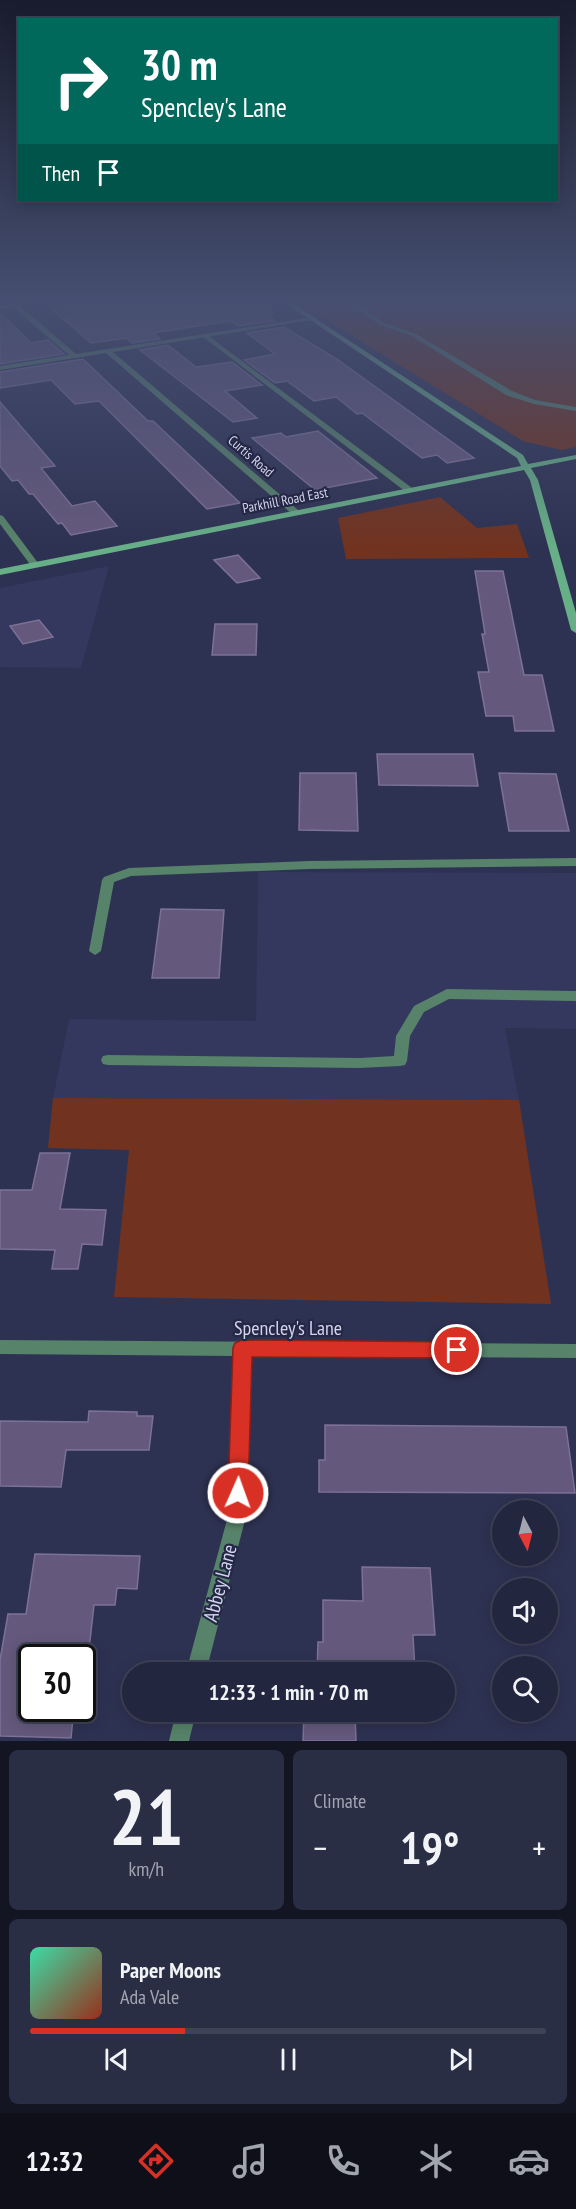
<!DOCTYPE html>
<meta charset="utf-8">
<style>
body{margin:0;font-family:"PT Sans Narrow",sans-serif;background:#2a2e45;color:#f1f3f6;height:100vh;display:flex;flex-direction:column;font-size:22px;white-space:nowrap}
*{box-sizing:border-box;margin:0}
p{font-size:20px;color:#a2a5b0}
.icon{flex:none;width:33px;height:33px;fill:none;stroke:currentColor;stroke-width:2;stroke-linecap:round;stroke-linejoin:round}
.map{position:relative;height:1741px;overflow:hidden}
.panel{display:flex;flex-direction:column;gap:9px;padding:9px;background:#131522;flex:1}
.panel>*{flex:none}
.banner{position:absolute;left:18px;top:18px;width:540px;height:183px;border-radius:0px;box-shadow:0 3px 15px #0003,0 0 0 2px #3f4358;background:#00695c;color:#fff;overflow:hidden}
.needle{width:39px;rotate:173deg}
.tools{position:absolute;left:492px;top:1500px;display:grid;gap:12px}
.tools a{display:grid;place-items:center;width:66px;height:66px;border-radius:50%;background:#22263e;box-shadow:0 3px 15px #0003,0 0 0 2px #3f4358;font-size:30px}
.speed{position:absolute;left:18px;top:1644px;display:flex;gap:12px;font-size:30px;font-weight:700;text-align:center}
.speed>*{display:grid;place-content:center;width:78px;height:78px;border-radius:50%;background:#22263e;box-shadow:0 3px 15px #0003,0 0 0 2px #3f4358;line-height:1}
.speed .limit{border:3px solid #111;border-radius:9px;background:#fff;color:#111}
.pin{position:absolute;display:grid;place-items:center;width:51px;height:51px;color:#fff;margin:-26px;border:3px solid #fff;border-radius:50%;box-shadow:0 2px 6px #0007}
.me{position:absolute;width:66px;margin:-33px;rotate:2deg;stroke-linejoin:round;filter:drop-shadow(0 0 4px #0008)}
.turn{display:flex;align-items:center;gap:21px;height:126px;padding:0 24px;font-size:27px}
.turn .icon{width:78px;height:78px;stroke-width:2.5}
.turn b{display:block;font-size:42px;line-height:51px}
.then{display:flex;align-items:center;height:57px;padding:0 24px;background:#0003;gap:12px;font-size:22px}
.big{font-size:45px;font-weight:800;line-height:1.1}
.panel .card{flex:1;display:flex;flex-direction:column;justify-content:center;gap:9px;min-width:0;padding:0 21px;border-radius:9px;background:#2a2e45}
.panel .dial{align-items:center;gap:0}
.dial b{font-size:78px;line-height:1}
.song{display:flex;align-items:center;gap:18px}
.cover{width:72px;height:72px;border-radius:9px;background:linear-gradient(135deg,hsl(160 70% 55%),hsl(10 70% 35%))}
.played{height:6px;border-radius:3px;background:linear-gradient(90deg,#d93025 30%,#3f4358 30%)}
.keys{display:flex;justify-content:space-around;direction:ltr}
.heat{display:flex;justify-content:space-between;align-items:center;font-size:33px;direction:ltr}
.panel .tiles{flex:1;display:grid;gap:9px;grid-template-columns:1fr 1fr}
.card:last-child{grid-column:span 2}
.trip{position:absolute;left:122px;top:1662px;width:333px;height:60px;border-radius:30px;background:#22263e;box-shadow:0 3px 15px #0003,0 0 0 2px #3f4358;font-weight:800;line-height:60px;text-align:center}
.dock{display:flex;height:96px;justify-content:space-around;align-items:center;background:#0e0f19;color:#a2a5b0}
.dock .icon{width:42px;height:42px}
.dock .selected{color:#d93025}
.dock b{font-size:27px;color:#f1f3f6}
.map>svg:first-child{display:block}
</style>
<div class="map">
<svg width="576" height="1741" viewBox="0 0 576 1741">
<rect width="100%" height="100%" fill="#2e3252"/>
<g fill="#34375e">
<path d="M109,566L81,668L0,667V588Z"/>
<path d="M258,872L576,873V1029L505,1028L519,1100L53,1098L69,1019L256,1021Z"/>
</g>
<g fill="#71331f">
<path d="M299,303H576V447L561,450L523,441Z"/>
<path d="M440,497L477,528L517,524L529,558L346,559L338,518Z"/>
<path d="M53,1098L519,1100L551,1304L114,1297L129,1150L48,1148Z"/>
</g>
<g fill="#64597c" stroke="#7c7196" stroke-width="1.5">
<path d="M85,303H271L272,314L267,315L275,321L238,326L231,321L153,333L160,339L132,343L127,338L91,343L51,308Z"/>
<path d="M0,313L31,343L48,340L64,354L0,364Z"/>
<path d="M284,327L338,360L474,458L447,463L437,455L422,458L362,413L357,414L336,397L314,401L287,381L275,383L244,360L275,354L247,333Z"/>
<path d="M168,345L196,367L232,362L262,385L225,391L257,418L233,422L140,350Z"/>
<path d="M83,359L148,421H153L240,503L207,509L99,401L75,404L51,380L0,388V372Z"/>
<path d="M0,402L55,466L41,468L72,506L95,501L117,526L71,535L62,523L58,524L33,494H29L18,480L12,481L0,466Z"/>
<path d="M318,431L366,469L377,478L315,490L252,438L281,433L286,437Z"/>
<path d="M238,555L260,578L237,583L214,560Z"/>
<path d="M475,571H503L524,675H542L554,731H515L513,716H486L478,672H489L482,634H485Z"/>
<path d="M39,620L53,637L23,644L10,626Z"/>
<path d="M215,624H257L256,655H212Z"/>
<path d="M377,754H473L478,786L379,785Z"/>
<path d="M300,773H356L358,831L299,830Z"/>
<path d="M499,773L556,774L569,831H509Z"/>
<path d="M161,909L224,910L219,978H152Z"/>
<path d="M40,1153H70L60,1209L106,1210L102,1245L82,1244L78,1269H52L55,1250L0,1249V1190H32Z"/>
<path d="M89,1411L137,1412V1416H153L149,1450H66L61,1487L0,1486V1421L88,1422Z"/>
<path d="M325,1425L566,1427L575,1493L319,1492V1460H325Z"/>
<path d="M35,1554L140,1556L137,1589L117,1588L115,1605H94L88,1658H32V1708H74L71,1738L0,1736V1660L8,1614H26Z"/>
<path d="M362,1567L430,1568L435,1635H413L415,1672H317L318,1642H323V1600L363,1601Z"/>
<path d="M304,1712H355L356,1741H303Z"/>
</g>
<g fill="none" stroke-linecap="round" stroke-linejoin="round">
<g fill="#57836a" fill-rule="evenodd">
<path d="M349,303H356L384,323L416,334L512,391L535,400L576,407V411L534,404L506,395L412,336L380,325Z"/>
<path d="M202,334H206L412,488V492H406L202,336Z"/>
<path d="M576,858V866L309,869L131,876L114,882L101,951L95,955L89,951L102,880L104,877L129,868L309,861Z"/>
<path d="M447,989L576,991V1001L449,999L424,1012L410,1036L407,1061L405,1065L400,1066L360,1068L108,1065L103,1064L101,1060L103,1056L108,1055L360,1058L394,1056L396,1036L414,1006Z"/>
</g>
<g fill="#57836a" fill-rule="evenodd">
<path d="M14,303H29L20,306L76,354L313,317L314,318L311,320L113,352L298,510V514H292L106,353L0,370V366L69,355L13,307L0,309V305Z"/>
<path d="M0,515L3,516L38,563V567H32L0,524Z"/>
<path d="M0,1340L576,1344V1358L250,1356L246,1516L206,1672H186L228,1516L233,1356L0,1354Z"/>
<path d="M176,1712H196L189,1741H169Z"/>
</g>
<path fill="#67af87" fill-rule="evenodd" d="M285,303H292L523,455L528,464L576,455V459L531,468L538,480L576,613V633L571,630L530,480L524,470L0,575V569L521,466L517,458Z"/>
</g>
<linearGradient id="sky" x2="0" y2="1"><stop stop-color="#191c2d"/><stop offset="0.55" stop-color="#464f71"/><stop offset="1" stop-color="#464f71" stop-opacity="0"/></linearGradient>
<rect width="576" height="547" fill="url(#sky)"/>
<path fill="#d93025" stroke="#8d1f18" stroke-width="1.5" d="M242,1340L457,1342L464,1344L466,1350L464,1356L457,1358L252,1357L248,1493L245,1500L238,1503L231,1500L228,1493L233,1348L235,1343Z"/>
<g text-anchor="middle" stroke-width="4.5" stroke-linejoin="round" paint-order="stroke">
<g font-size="14" fill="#d2d5ea" stroke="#252747">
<text transform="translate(251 456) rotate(41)" y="5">Curtis Road</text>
<text transform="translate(285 500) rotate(-11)" y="5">Parkhill Road East</text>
</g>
<g font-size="20" fill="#d2d5ea" stroke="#252747">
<text x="288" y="1335">Spencley's Lane</text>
<text transform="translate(220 1583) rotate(-75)" y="7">Abbey Lane</text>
</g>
</g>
</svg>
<div class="tools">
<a><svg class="needle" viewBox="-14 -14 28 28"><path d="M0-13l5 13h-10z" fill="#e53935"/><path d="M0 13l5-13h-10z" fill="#a2a5b0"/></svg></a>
<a><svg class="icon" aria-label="sound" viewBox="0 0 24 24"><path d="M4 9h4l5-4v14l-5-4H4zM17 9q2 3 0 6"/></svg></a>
<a><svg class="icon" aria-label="search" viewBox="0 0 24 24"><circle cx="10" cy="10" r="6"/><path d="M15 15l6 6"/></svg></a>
</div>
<div class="speed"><div class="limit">30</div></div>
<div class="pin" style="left:457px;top:1350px;background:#d93025"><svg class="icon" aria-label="arrive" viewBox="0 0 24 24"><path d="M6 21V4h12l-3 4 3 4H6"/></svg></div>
<svg class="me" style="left:238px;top:1493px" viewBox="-20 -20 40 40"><circle r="17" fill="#d93025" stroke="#fff" stroke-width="3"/><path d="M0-11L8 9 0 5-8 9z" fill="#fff"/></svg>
<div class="trip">12:33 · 1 min · 70 m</div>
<div class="banner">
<div class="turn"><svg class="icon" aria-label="right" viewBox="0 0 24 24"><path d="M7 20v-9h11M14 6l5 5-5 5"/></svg><div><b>30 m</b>Spencley's Lane</div></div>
<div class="then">Then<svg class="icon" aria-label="arrive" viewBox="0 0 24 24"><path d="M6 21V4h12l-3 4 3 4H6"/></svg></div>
</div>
</div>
<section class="panel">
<div class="tiles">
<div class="card dial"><b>21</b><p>km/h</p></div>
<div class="card"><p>Climate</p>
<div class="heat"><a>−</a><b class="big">19°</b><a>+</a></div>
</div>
<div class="card">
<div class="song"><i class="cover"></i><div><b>Paper Moons</b><p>Ada Vale</p></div></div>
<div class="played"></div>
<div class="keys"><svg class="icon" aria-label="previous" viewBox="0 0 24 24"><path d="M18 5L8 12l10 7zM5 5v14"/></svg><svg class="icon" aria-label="pause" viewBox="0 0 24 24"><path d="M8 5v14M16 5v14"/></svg><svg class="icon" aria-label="next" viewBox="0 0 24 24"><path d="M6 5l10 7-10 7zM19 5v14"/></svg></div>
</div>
</div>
</section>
<nav class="dock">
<b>12:32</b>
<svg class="icon selected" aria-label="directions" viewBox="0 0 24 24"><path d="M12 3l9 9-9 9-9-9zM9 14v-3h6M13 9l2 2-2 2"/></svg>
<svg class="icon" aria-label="music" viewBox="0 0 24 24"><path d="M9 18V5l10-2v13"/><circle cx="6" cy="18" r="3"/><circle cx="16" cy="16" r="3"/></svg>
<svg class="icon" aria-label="phone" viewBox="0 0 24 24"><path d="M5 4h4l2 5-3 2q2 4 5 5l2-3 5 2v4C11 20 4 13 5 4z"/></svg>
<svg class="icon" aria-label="climate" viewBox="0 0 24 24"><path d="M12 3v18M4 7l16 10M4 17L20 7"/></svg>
<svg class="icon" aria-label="car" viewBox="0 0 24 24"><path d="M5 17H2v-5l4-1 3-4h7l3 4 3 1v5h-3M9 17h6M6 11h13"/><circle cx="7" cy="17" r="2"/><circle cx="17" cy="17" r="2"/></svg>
</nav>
